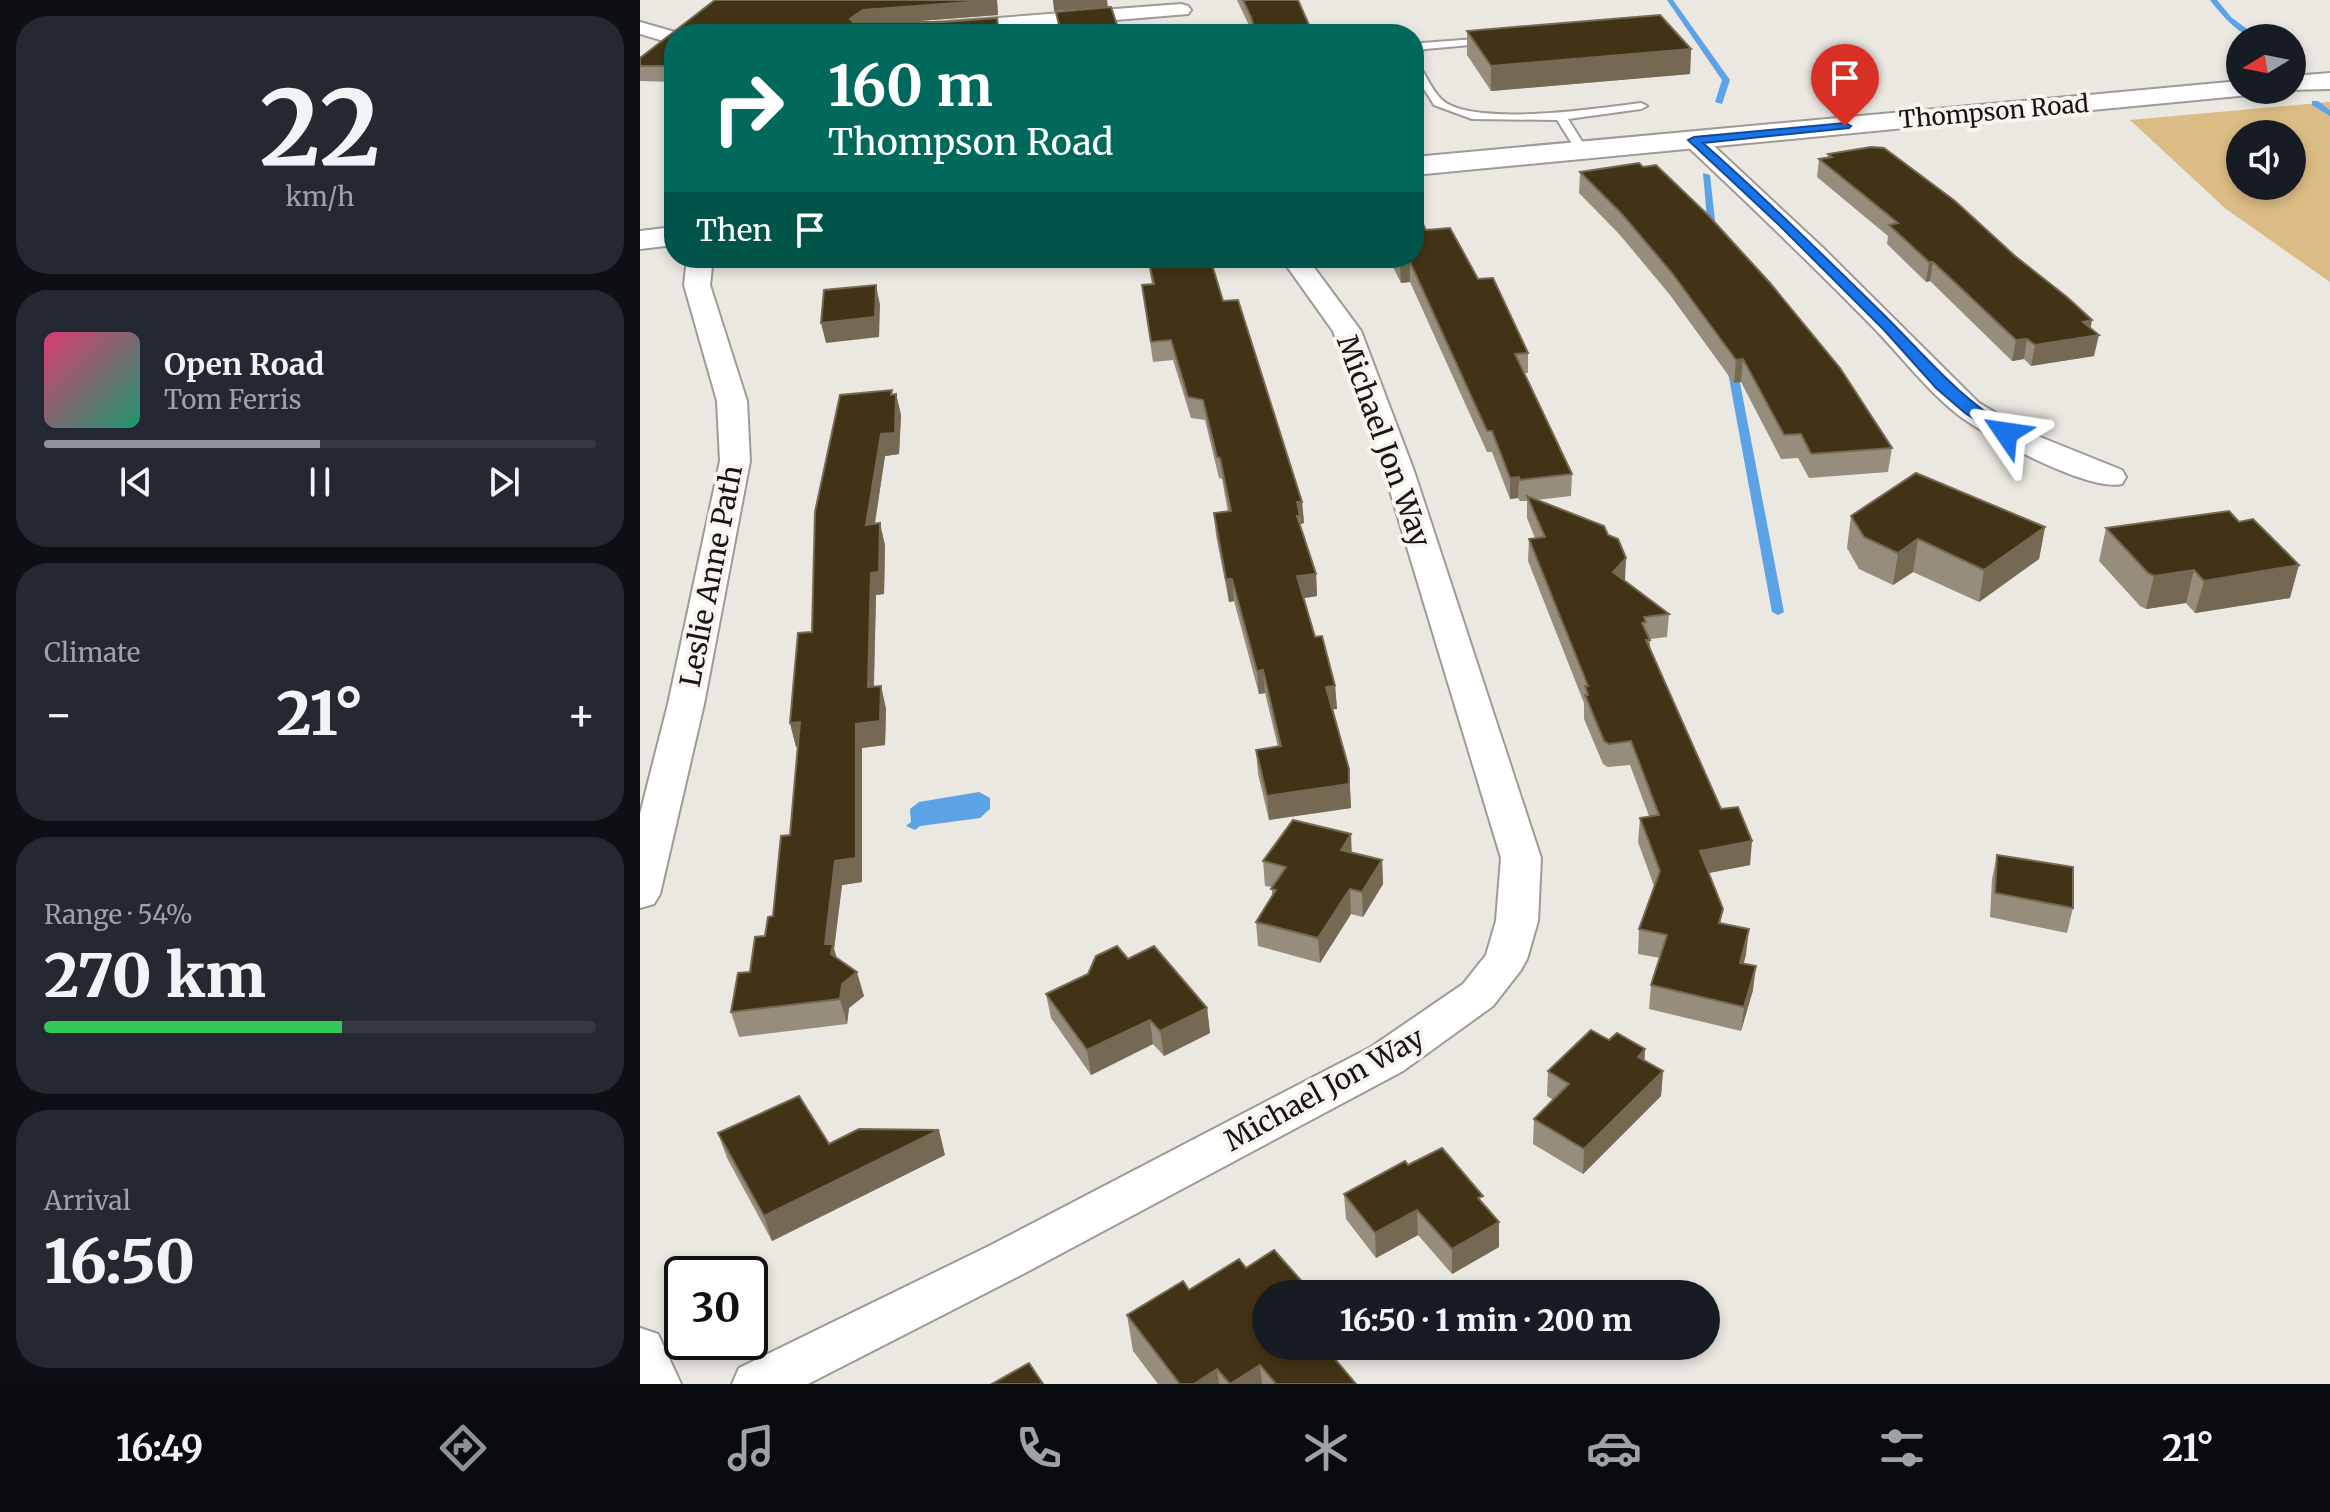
<!DOCTYPE html>
<meta charset="utf-8">
<style>
body{margin:0;font-family:Merriweather,serif;background:#242831;color:#f1f3f6;height:100vh;display:flex;flex-direction:column;font-size:30px;white-space:nowrap}
*{box-sizing:border-box;margin:0}
p{font-size:26px;color:#9ea1a6}
.icon{flex:none;width:44px;height:44px;fill:none;stroke:currentColor;stroke-width:2;stroke-linecap:round;stroke-linejoin:round}
.map{position:relative;flex:1;overflow:hidden}
.sheet{display:flex;flex-direction:column;gap:16px;padding:16px;background:#0d0f14;width:640px}
.sheet>*{flex:none}
.top-card{position:absolute;left:24px;top:24px;width:760px;height:244px;border-radius:32px;box-shadow:0 4px 12px #0003;background:#00695c;color:#fff;overflow:hidden}
.needle{width:52px;rotate:260deg}
.buttons{position:absolute;left:1586px;top:24px;display:grid;gap:16px}
.buttons a{display:grid;place-items:center;width:80px;height:80px;border-radius:50%;background:#171b24;box-shadow:0 4px 12px #0003;font-size:40px}
.speed{position:absolute;left:24px;top:1256px;display:flex;gap:16px;font-size:40px;font-weight:700;text-align:center}
.speed>*{display:grid;place-content:center;width:104px;height:104px;border-radius:50%;background:#171b24;box-shadow:0 4px 12px #0003;line-height:1}
.speed .limit{border:4px solid #111;border-radius:12px;background:#fff;color:#111}
.pin{position:absolute;display:grid;place-items:center;width:68px;height:68px;color:#fff;margin:-82px -34px;border-radius:50% 50% 50% 0;rotate:-45deg;box-shadow:0 0 8px #0007}
.pin .icon{rotate:45deg}
.me{position:absolute;width:88px;margin:-44px;rotate:302deg;stroke-linejoin:round;filter:drop-shadow(0 0 6px #0008)}
.turn{display:flex;align-items:center;gap:28px;height:168px;padding:0 32px;font-size:36px}
.turn .icon{width:104px;height:104px;stroke-width:2.5}
.turn b{display:block;font-size:56px;line-height:68px}
.then{display:flex;align-items:center;height:76px;padding:0 32px;background:#0003;gap:16px;font-size:30px}
.big{font-size:60px;font-weight:800;line-height:1.1}
.sheet .card{flex:1;display:flex;flex-direction:column;justify-content:center;gap:12px;min-width:0;padding:0 28px;border-radius:32px;background:#242831}
.sheet .dial{align-items:center;gap:0}
.dial b{font-size:104px;line-height:1}
.song{display:flex;align-items:center;gap:24px}
.cover{width:96px;height:96px;border-radius:12px;background:linear-gradient(135deg,hsl(340 70% 55%),hsl(160 70% 35%))}
.played{height:8px;border-radius:4px;background:linear-gradient(90deg,#8c9099 50%,#363941 50%)}
.keys{display:flex;justify-content:space-around;direction:ltr}
.heat{display:flex;justify-content:space-between;align-items:center;font-size:44px;direction:ltr}
.charge{height:12px;border-radius:6px;background:linear-gradient(90deg,#34c759 54%,#363941 0)}
.trip{position:absolute;left:612px;top:1280px;width:468px;height:80px;border-radius:40px;background:#171b24;box-shadow:0 4px 12px #0003;font-weight:800;line-height:80px;text-align:center}
.menu{display:flex;height:128px;justify-content:space-around;align-items:center;background:#090b0e;color:#9ea1a6}
.menu .icon{width:56px;height:56px}
.menu .active{color:#8c9099}
.menu b{font-size:36px;color:#f1f3f6}
main{display:flex;flex:1;min-height:0}
.map>svg:first-child{display:block}
</style>
<main>
<section class="sheet">
<div class="card dial"><b>22</b><p>km/h</p></div>
<div class="card">
<div class="song"><i class="cover"></i><div><b>Open Road</b><p>Tom Ferris</p></div></div>
<div class="played"></div>
<div class="keys"><svg class="icon" aria-label="previous" viewBox="0 0 24 24"><path d="M18 5L8 12l10 7zM5 5v14"/></svg><svg class="icon" aria-label="pause" viewBox="0 0 24 24"><path d="M8 5v14M16 5v14"/></svg><svg class="icon" aria-label="next" viewBox="0 0 24 24"><path d="M6 5l10 7-10 7zM19 5v14"/></svg></div>
</div>
<div class="card"><p>Climate</p>
<div class="heat"><a>−</a><b class="big">21°</b><a>+</a></div>
</div>
<div class="card"><p>Range · 54%</p><b class="big">270 km</b><div class="charge"></div></div>
<div class="card"><p>Arrival</p><b class="big">16:50</b></div>
</section>
<div class="map">
<svg width="1690" height="1384" viewBox="0 0 1690 1384">
<rect width="100%" height="100%" fill="#ebe7e1"/>
<path fill="#dbbc84" fill-rule="evenodd" d="M1690,102V282L1586,209L1490,120ZM1600,134H1652V186H1600Z"/>
<path fill="#5ca2e7" d="M339,792L350,798V809L340,818L280,826L275,830L266,826L271,822L270,809L279,802Z"/>
<g fill="none" stroke-linecap="round" stroke-linejoin="round">
<g fill="#5ca2e7" fill-rule="evenodd">
<path d="M1027,0H1033L1090,80L1082,104L1075,102L1082,80Z"/>
<path d="M1570,0H1577L1591,17L1619,38C1600,38 1581,14 1570,0Z"/>
<path d="M1672,101H1678L1690,110V116L1672,105Z"/>
<path d="M1063,173L1070,175L1076,230L1072,233L1068,230Z"/>
<path d="M1092,364L1097,367L1144,612L1138,615L1132,612L1087,367Z"/>
</g>
<g stroke="#9e9a95" stroke-width="4">
<g id="lane">
<path d="M849,38L853,39V43L785,49L774,55V47L782,43Z"/>
<path d="M774,62L778,63C785,74 792,90 801,99C830,128 961,108 1001,103L1007,106L1001,109L928,119L948,151L942,154L938,153L917,120L832,119L794,105L774,73Z"/>
</g>
</g>
<g stroke="#9e9a95" stroke-width="4">
<g id="street">
<path d="M541,4L548,6L551,10L548,14L306,34H216L226,28Z"/>
<path d="M0,22L42,34H34V44L0,34Z"/>
<path d="M1054,133L1062,135L1182,247L1339,403L1390,433L1482,470L1486,477L1482,484C1448,492 1345,436 1317,414C1286,389 1261,356 1233,327C1172,265 1109,204 1046,145L1043,140L1046,135Z"/>
<path d="M47,258H73L70,285L107,401L110,461L64,704L20,894L14,904L0,908V814L28,704L80,461L77,401L44,285Z"/>
<path d="M641,258H667L721,331L774,471L901,858L898,921L887,959L881,970L853,1006L763,1071L383,1274L168,1384H92L99,1368L349,1246L731,1047L823,984L846,955L856,921L861,858L744,471L693,331Z"/>
<path d="M0,1328L18,1334L41,1384H0Z"/>
</g>
</g>
<g stroke="#9e9a95" stroke-width="4">
<g id="secondary">
<path d="M1690,73V89L1644,90H1652V76Z"/>
<path d="M1600,81V90H1613L1609,95L774,175V157Z"/>
<path d="M34,227V245L0,249V231Z"/>
</g>
</g>
<use href="#lane" fill="#fff" fill-rule="evenodd"/>
<use href="#street" fill="#fff" fill-rule="evenodd"/>
<use href="#secondary" fill="#fff" fill-rule="evenodd"/>
</g>
<g fill="#978d7c">
<path d="M75,0H357L358,15L265,22L360,34H34V82L0,81V58Z"/>
<path d="M597,0H658L673,34H613Z"/>
<path d="M827,31L1051,49L1050,74L851,91L827,55Z"/>
<path d="M1188,154L1451,329L1454,356L1391,366L1384,359L1372,361L1290,281L1286,282L1247,244L1248,236L1177,177L1179,159L1188,158Z"/>
<path d="M940,172L1252,448L1248,472L1169,478L1158,458L1141,459L1101,382L1094,383L1030,295L980,235L939,193Z"/>
<path d="M786,230L838,279L888,353V373H884L932,474L931,496L896,500L968,535L986,558L984,581L1029,614L1027,637L1010,639V649L1081,809L1110,865L1069,873L1081,923L1106,954L1104,963L1113,990L1101,1031L1009,1009L1011,985L1020,958L998,954L999,929L1014,886L998,842L1000,818L1009,816L990,765L968,767L963,764L944,719V703L888,561L889,539L895,538L887,518V501H880L878,498L870,499L852,452H847L770,282L761,283L753,267H748L744,258H774Z"/>
<path d="M507,258H570L583,301L662,502L664,523L661,524V528L676,574L677,596L664,598L675,637L695,686L697,709H693L709,769L711,808L629,820L618,774L616,750L638,747L625,693L619,694L594,601L589,602L576,535L574,513L588,512L582,479L579,478L565,420L551,418L533,360L513,362L502,285L512,284Z"/>
<path d="M253,394H256L261,415L259,454L245,456L235,524L245,545L244,594L236,595L234,687L241,686L246,709L245,745L222,748V882L202,885L194,949L197,958L224,996L209,1008L207,1024L99,1037L91,1012L133,916L150,835L158,746L156,747L150,723L172,632Z"/>
<path d="M1211,516L1405,527L1399,559L1339,602L1273,572L1253,585L1219,569L1207,548Z"/>
<path d="M1466,528L1650,598L1555,613L1546,603L1506,609L1500,606L1459,561Z"/>
<path d="M712,853L742,860L743,884L723,917L711,914L680,963L618,946L616,922L632,896V887L625,886L623,861Z"/>
<path d="M1357,855L1433,908L1427,933L1350,917L1352,879Z"/>
<path d="M488,959L567,1008L570,1033L524,1056L513,1044L451,1075L411,1018L406,994Z"/>
<path d="M1004,1060L1023,1071L1021,1096L943,1174L893,1144L894,1119L913,1100L907,1096L908,1071Z"/>
<path d="M78,1133L189,1144L305,1155L132,1241L87,1158Z"/>
<path d="M768,1165L843,1203L859,1247L812,1274L778,1235L736,1258L706,1219L704,1194Z"/>
<path d="M549,1290L626,1294L716,1384H518L493,1351L487,1315Z"/>
</g>
<g fill="#756953">
<path d="M357,0L358,15L226,25L213,34L210,19L223,10Z"/>
<path d="M413,0H467L468,7L414,11Z"/>
<path d="M1051,49L1050,74L851,91V66Z"/>
<rect x="748" y="258" width="5" height="9"/>
<path d="M770,262V282L761,283L760,264Z"/>
<path d="M1289,262H1293L1290,281L1286,282Z"/>
<path d="M236,285L240,305L239,337L186,343L181,323Z"/>
<path d="M1452,320L1449,337L1459,335L1454,356L1391,366L1395,345L1443,322Z"/>
<path d="M1387,339L1384,359L1372,361L1376,340Z"/>
<path d="M1103,359L1101,382L1094,383L1096,360Z"/>
<path d="M256,394L261,415L259,454L245,456L231,547L226,525L241,434Z"/>
<path d="M879,477L878,498L870,499V478Z"/>
<path d="M657,502H662L664,523L661,524Z"/>
<path d="M240,523L245,545L244,594L236,595L233,711L228,687L231,573Z"/>
<path d="M1405,527L1399,559L1339,602L1344,570Z"/>
<path d="M1278,539L1273,572L1253,585L1258,553Z"/>
<path d="M986,558L985,580L972,594L973,572Z"/>
<path d="M1659,565L1650,598L1555,613L1564,581Z"/>
<path d="M1554,570L1546,603L1506,609L1514,576Z"/>
<path d="M676,574L677,596L659,599L657,576Z"/>
<path d="M586,579H592L594,601L589,602Z"/>
<path d="M623,670L625,693L619,694L617,671Z"/>
<path d="M241,686L246,709L245,745L222,748V882L202,885L194,949L200,969L185,944L195,861L216,724Z"/>
<path d="M695,686L697,709L688,710L686,687Z"/>
<path d="M160,722L166,745L156,747L150,723Z"/>
<path d="M709,769L711,808L629,820L627,796Z"/>
<path d="M711,834L712,859L701,850Z"/>
<path d="M1112,841L1110,865L1058,875L1060,851Z"/>
<path d="M742,860L743,884L723,917L722,892Z"/>
<path d="M710,889L711,914L680,963L678,938Z"/>
<path d="M1109,929L1106,954L1097,987L1100,963Z"/>
<path d="M1116,966L1113,990L1101,1031L1104,1007Z"/>
<path d="M217,972L224,996L209,1008L207,1024L200,999L202,984Z"/>
<path d="M567,1008L570,1033L524,1056L520,1031Z"/>
<path d="M510,1020L513,1044L451,1075L447,1050Z"/>
<path d="M1005,1049L1004,1074L998,1057Z"/>
<path d="M1023,1071L1021,1096L943,1174L944,1149Z"/>
<path d="M299,1130L305,1155L132,1241L124,1216Z"/>
<path d="M777,1210L778,1235L736,1258L735,1233Z"/>
<path d="M859,1222V1247L812,1274V1249Z"/>
<path d="M620,1365L622,1384H590Z"/>
<path d="M577,1369L579,1384H554Z"/>
</g>
<g fill="#433316" stroke="#756953" stroke-width="2">
<path d="M75,0H356L223,10L210,19L213,22H304L357,18L359,34H34V66H0V58Z"/>
<path d="M603,0H658L673,34H616L611,17Z"/>
<path d="M471,7L480,34H421L416,12Z"/>
<path d="M1020,15L1051,49L851,66L827,31Z"/>
<path d="M1231,147L1244,148L1315,201L1375,256L1427,297L1452,320L1443,322L1459,335L1395,345L1387,339L1376,340L1293,262H1289L1249,225L1258,223L1179,159L1192,157L1188,154Z"/>
<path d="M999,163L1003,167L1016,165L1068,215L1130,283L1200,368L1252,448L1171,454L1161,434L1144,435L1103,359L1096,360L1032,273L981,213L940,172Z"/>
<path d="M774,207L786,230L810,228L838,279L853,278L888,353L875,354L932,474L880,480L879,477L870,478L852,431H847L770,262L760,264L757,258H774Z"/>
<path d="M508,258H570L583,301L598,300L662,502H657L660,516H657L676,574L657,576L675,637L682,636L695,686L686,687L709,769V784L627,796L616,750L641,746L623,670L617,671L592,579H586L574,513L591,511L580,458L577,457L563,400L548,397L531,340L511,342L502,285L514,284Z"/>
<path d="M236,285L235,317L181,323L184,290Z"/>
<path d="M252,390L251,395L256,394L255,433L241,434L226,525L240,523L239,572L231,573L228,687L241,686L240,721L216,724V858L195,861L185,944H193L191,954L217,972L202,984L200,999L91,1012L98,973L110,972L115,937L125,936L128,917L133,916L141,836L150,835L160,722L150,723L158,633L172,632L175,512L200,395Z"/>
<path d="M1276,473L1405,527L1344,570L1278,539L1258,553L1224,537L1211,516Z"/>
<path d="M887,496L964,526L968,535L978,539L986,558L973,572L1029,614L1004,617L1006,622L1002,623L1010,640H1006L1081,809L1098,807L1112,841L1060,851L1083,909L1079,923L1109,929L1100,963L1116,966L1104,1007L1011,985L1027,935L999,929L1020,871L1000,818L1019,815L991,741L969,744L964,741L945,695H948L945,686H948L889,539L905,537Z"/>
<path d="M1589,511L1599,522L1613,519L1659,565L1564,581L1554,570L1514,576L1508,573L1466,528Z"/>
<path d="M653,820L711,834L701,850L742,860L722,892L710,889L678,938L616,922L636,890L631,889L646,867L623,861Z"/>
<path d="M1357,855L1433,867V908L1355,893Z"/>
<path d="M477,946L488,959L514,946L567,1008L520,1031L510,1020L447,1050L406,994L448,974L456,956Z"/>
<path d="M951,1030L969,1040L977,1033L1005,1049L998,1057L1023,1071L944,1149L894,1119L929,1084L908,1071Z"/>
<path d="M159,1096L189,1144L219,1129L299,1130L124,1216L78,1133Z"/>
<path d="M802,1148L843,1196L838,1198L859,1222L812,1249L777,1210L735,1233L704,1194L765,1161L768,1165Z"/>
<path d="M634,1250L673,1294H626V1346H684L716,1384H636L620,1365L590,1384L577,1369L554,1384H540L487,1315L543,1281L549,1290L599,1259L606,1268Z"/>
<path d="M389,1363L403,1384H352Z"/>
</g>
<path fill="#1a73e8" stroke="#114b97" stroke-width="2" d="M1205,123L1211,126L1209,128L1063,143C1124,197 1182,254 1240,311C1287,357 1314,394 1371,429V436H1360L1325,413L1296,388L1244,330L1139,225L1048,140L1054,137Z"/>
<g text-anchor="middle" stroke-width="8" stroke-linejoin="round" paint-order="stroke">
<g font-size="24" fill="#161513" stroke="#f8f5ee">
<text transform="translate(1354 112) rotate(-5)" y="8">Thompson Road</text>
</g>
<g font-size="28" fill="#161513" stroke="#f8f5ee">
<text transform="translate(744 441) rotate(70)" y="10">Michael Jon Way</text>
<text transform="translate(71 576) rotate(-79)" y="10">Leslie Anne Path</text>
<text transform="translate(684 1089) rotate(-29)" y="10">Michael Jon Way</text>
</g>
</g>
</svg>
<div class="buttons">
<a><svg class="needle" viewBox="-14 -14 28 28"><path d="M0-13l5 13h-10z" fill="#e53935"/><path d="M0 13l5-13h-10z" fill="#9ea1a6"/></svg></a>
<a><svg class="icon" aria-label="sound" viewBox="0 0 24 24"><path d="M4 9h4l5-4v14l-5-4H4zM17 9q2 3 0 6"/></svg></a>
</div>
<div class="speed"><div class="limit">30</div></div>
<div class="pin" style="left:1205px;top:126px;background:#d93025"><svg class="icon" aria-label="arrive" viewBox="0 0 24 24"><path d="M6 21V4h12l-3 4 3 4H6"/></svg></div>
<svg class="me" style="left:1366px;top:433px" viewBox="-20 -20 40 40"><path d="M0-17L14 15 0 8-14 15z" fill="#1a73e8" stroke="#fff" stroke-width="4"/></svg>
<div class="trip">16:50 · 1 min · 200 m</div>
<div class="top-card">
<div class="turn"><svg class="icon" aria-label="right" viewBox="0 0 24 24"><path d="M7 20v-9h11M14 6l5 5-5 5"/></svg><div><b>160 m</b>Thompson Road</div></div>
<div class="then">Then<svg class="icon" aria-label="arrive" viewBox="0 0 24 24"><path d="M6 21V4h12l-3 4 3 4H6"/></svg></div>
</div>
</div>
</main>
<nav class="menu">
<b>16:49</b>
<svg class="icon active" aria-label="directions" viewBox="0 0 24 24"><path d="M12 3l9 9-9 9-9-9zM9 14v-3h6M13 9l2 2-2 2"/></svg>
<svg class="icon" aria-label="music" viewBox="0 0 24 24"><path d="M9 18V5l10-2v13"/><circle cx="6" cy="18" r="3"/><circle cx="16" cy="16" r="3"/></svg>
<svg class="icon" aria-label="phone" viewBox="0 0 24 24"><path d="M5 4h4l2 5-3 2q2 4 5 5l2-3 5 2v4C11 20 4 13 5 4z"/></svg>
<svg class="icon" aria-label="climate" viewBox="0 0 24 24"><path d="M12 3v18M4 7l16 10M4 17L20 7"/></svg>
<svg class="icon" aria-label="car" viewBox="0 0 24 24"><path d="M5 17H2v-5l4-1 3-4h7l3 4 3 1v5h-3M9 17h6M6 11h13"/><circle cx="7" cy="17" r="2"/><circle cx="17" cy="17" r="2"/></svg>
<svg class="icon" aria-label="filters" viewBox="0 0 24 24"><path d="M4 7h16M4 17h16"/><circle cx="9" cy="7" r="2"/><circle cx="15" cy="17" r="2"/></svg>
<b>21°</b>
</nav>
